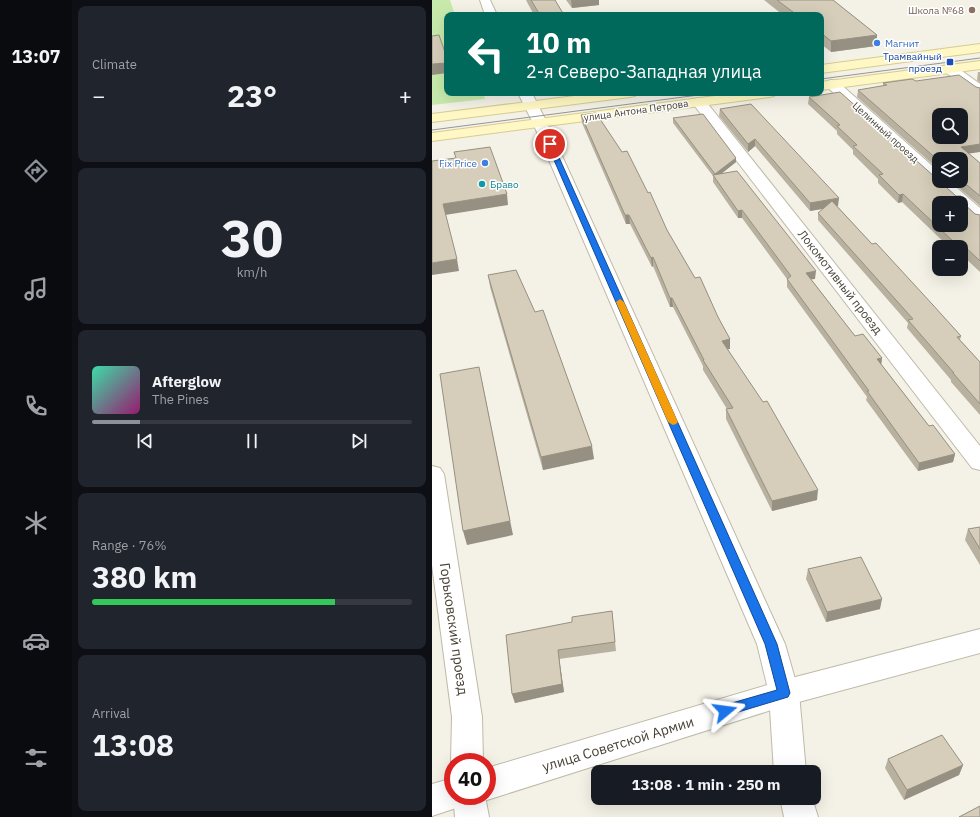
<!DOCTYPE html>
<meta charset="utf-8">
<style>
body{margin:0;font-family:"IBM Plex Sans",sans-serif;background:#20242c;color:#f1f3f6;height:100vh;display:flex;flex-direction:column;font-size:15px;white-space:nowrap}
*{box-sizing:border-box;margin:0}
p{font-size:13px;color:#9ea1a6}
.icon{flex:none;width:22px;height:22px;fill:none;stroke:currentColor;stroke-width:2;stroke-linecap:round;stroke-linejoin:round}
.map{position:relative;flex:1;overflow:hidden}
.details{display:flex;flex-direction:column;gap:6px;padding:6px;background:#0d0f14;width:360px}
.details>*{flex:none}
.top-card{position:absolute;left:12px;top:12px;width:380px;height:84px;border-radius:8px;box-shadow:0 4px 16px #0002;background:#00695c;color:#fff;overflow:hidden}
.tools{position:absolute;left:500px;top:108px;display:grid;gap:8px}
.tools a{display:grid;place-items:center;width:36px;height:36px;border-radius:8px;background:#171b24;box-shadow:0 4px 16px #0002;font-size:20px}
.speed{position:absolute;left:12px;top:753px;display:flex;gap:8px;font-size:20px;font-weight:700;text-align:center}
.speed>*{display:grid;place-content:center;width:52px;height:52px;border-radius:50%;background:#171b24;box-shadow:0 4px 16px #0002;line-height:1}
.speed .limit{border:6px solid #d22;background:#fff;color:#111}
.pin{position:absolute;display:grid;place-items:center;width:34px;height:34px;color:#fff;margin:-17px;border:2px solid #fff;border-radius:50%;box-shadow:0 1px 4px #0007}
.me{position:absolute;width:44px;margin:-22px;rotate:74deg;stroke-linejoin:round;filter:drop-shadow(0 0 3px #0008)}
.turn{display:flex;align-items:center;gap:14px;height:84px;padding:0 16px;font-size:18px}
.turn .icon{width:52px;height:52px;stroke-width:2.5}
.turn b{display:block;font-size:28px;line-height:34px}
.big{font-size:30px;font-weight:700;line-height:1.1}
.details .card{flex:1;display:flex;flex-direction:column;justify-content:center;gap:6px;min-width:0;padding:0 14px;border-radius:8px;background:#20242c}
.details .dial{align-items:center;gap:0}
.dial b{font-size:52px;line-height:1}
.song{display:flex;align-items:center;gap:12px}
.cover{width:48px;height:48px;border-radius:6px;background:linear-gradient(135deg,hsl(160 70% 55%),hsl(320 70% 35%))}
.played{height:4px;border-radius:2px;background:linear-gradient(90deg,#8c9099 15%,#363941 15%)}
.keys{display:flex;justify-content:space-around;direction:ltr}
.heat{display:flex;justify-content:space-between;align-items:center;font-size:22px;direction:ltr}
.charge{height:6px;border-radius:3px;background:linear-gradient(90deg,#34c759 76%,#363941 0)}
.trip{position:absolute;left:159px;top:765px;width:230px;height:40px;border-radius:8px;background:#171b24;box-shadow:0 4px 16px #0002;font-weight:700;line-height:40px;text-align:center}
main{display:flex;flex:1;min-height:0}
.menu{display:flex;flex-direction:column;width:72px;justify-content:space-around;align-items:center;background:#090b0e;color:#9ea1a6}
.menu .icon{width:28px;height:28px}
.menu .current{color:#8c9099}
.menu b{font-size:18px;color:#f1f3f6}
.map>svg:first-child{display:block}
</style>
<main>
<nav class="menu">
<b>13:07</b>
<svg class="icon current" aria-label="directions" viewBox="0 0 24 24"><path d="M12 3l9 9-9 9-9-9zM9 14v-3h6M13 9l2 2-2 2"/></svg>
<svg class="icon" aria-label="music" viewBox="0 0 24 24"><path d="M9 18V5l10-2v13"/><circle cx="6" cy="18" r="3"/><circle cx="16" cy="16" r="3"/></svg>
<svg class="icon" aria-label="phone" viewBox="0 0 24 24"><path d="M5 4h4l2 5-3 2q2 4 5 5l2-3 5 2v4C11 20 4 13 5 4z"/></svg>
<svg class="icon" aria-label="climate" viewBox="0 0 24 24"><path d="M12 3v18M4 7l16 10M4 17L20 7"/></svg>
<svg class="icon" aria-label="car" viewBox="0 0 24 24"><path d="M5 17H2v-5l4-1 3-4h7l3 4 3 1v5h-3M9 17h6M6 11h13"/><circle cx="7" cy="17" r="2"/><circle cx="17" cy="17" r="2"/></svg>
<svg class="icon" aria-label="filters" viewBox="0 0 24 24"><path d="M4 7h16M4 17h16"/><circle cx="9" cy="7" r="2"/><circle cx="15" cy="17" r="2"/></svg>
</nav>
<section class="details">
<div class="card"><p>Climate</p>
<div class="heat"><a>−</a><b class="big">23°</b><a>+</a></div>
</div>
<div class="card dial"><b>30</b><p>km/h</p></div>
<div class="card">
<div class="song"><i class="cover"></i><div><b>Afterglow</b><p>The Pines</p></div></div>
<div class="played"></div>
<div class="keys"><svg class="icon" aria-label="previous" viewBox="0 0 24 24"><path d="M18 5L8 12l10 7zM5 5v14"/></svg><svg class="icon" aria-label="pause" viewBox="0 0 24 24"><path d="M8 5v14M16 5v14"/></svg><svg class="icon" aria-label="next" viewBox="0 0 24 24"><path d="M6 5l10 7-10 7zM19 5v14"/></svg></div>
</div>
<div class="card"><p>Range · 76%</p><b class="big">380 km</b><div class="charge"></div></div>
<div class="card"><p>Arrival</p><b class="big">13:08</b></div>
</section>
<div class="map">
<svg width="548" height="817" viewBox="0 0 548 817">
<rect width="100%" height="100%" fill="#f4f1e6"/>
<path fill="#c7eaac" d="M0,0H18L23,15H15V93H51L53,99L0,105Z"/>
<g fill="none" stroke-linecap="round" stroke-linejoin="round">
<g stroke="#bfbaa8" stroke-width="2">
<g id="minor">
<path d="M48,0H58L65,15H53Z"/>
<path d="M518,65L523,66L548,84V94L543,93L513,72L512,69L513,66Z"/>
<path d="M400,80L405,81L507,172V181H517L548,208V222L542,221L529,209V203H523L395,87L393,84L395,81Z"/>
<path d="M86,93H100L115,123L353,644L367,693L374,772H342L337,693L325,644L101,123Z"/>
<path d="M267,98L272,99L548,446V470L540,468L262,105L260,102L262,99Z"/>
<path d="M0,466L8,468L12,474L50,717L51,762H21V766L19,762L20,717L0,565Z"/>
<path d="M21,795L53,796L57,817H23Z"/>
<path d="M348,798H380L386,817H352Z"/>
</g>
</g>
<g stroke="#bfbaa8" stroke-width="2">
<g id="tertiary">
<path d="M548,629V653L352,706L55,800L46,796H55V768L352,680Z"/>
<path d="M21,778V796H36L33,805L0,816V784Z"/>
</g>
</g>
<g stroke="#d6cc93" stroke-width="2">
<g id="secondary">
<path d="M548,44V52L389,73V65Z"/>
<path d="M548,61V69L389,90V82Z"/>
<path d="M166,93H205L203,96L198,97L0,122V114Z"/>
<path d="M306,93H344L342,96L337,97L0,141V133Z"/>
</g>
</g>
<use href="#minor" fill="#fff" fill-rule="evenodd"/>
<use href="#tertiary" fill="#fff" fill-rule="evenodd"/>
<use href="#secondary" fill="#fff8c4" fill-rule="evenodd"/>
<g stroke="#969696" stroke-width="1">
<path d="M389,79L548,58"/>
<path d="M0,130L282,93"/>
</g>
</g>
<g fill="#b8b1a0">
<path d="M94,0H123L132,15H102L95,2Z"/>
<path d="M134,0H167V5L140,8Z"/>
<path d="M332,0H401L445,35L444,46L399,52L389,44V15H351Z"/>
<path d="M546,72H548V83L545,80Z"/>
<path d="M451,83L548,163V206L519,181H529V159H507V170L425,97L426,90L451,86Z"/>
<path d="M377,97L530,202L543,214L548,215V272L529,254V247H517L470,202L466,203L446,183V179L421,154V150L405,134V131L376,104Z"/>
<path d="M288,109L406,206H405L440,244L529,336L528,340L548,362V415L519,382V380L475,328L476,323L386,220V213L391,209L378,211L323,146L316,152L287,116Z"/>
<path d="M149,115L235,230L298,339V349H295L385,500L340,511L294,419V409H295L271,370V366L241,307H238L221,266L220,267L198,224H194L150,123Z"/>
<path d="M241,118L304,158V162L290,173L383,279H379L423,336L450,358L449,364L497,426L523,454L521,462L486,471L434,400L435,397L355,287V279L310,218H306L281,182V176L241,123Z"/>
<path d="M56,275L162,459L111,470L58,287Z"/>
<path d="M548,527V565L533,540L536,529Z"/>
<path d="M376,569L448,609L394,622L374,579Z"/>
<path d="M180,611L184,651L127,659L132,692L83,703L80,694L140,622Z"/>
<path d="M456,759L531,765L527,775L472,800L453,768Z"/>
</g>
<g fill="#969082">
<path d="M139,0H167V5L140,8Z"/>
<path d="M445,35L444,46L399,52V41Z"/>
<path d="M15,63V73L0,75V64Z"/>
<path d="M323,139V146L316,152V144Z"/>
<path d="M548,144V152L527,155L529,147Z"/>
<path d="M304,158V162L284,178L283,174Z"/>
<path d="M75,194L76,205L13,215L11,204Z"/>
<path d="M471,194L470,202L466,203L467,195Z"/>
<path d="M407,198L406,206L378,211V203Z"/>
<path d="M310,210V218H306V211Z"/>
<path d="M193,215H197L198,224H194Z"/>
<path d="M529,243L528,247H524V244Z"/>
<path d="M221,257V266L220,267L219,258Z"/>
<path d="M25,259L27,271L0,275V263Z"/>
<path d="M384,271L383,279L373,280L374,273Z"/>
<path d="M238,298H240L241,307H238Z"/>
<path d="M298,339V349L290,350V341Z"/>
<path d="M450,358L449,367L445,359Z"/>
<path d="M50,381L81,535L35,545L31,531Z"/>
<path d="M160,446L162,459L111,470L109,457Z"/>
<path d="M523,454L521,462L486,471L487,463Z"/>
<path d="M386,490L385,500L340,511V501Z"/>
<path d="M450,599L448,609L394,622L395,612Z"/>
<path d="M126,650L132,692L83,703L80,694Z"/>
<path d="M531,765L527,775L472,800L475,790Z"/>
</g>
<g fill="#d6ceba" stroke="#969082" fill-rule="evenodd">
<path d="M99,0H123L132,15H108Z"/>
<path d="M345,0H401L445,35L399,41L389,33V15H365Z"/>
<path d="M7,35L15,58V63L0,64V36Z"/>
<path d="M527,75L544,87L548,88V144L529,147L548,163V196L529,180V159H507V161L426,90L455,85L451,83L480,79L484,81ZM507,115H529V137H507Z"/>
<path d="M408,92L524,196H529L530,202L543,214L548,215V261L529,243L524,244L471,194L467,195L447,175L451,174L421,146L425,145L405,126L408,125L377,97ZM507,203H529V225H507Z"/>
<path d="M319,104L407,198L378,203L323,139L316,144L288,109Z"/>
<path d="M164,113L190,152L195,151L216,193L218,192L235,230L263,278L268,277L286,317L298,339L290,341L331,402L335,401L386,490L340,501L294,409L301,408L271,360H272L240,298H238L221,257L219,258L197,215H193L149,115Z"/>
<path d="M271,114L304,158L283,174L241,118Z"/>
<path d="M58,147L75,194L11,204L25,259L0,263V161L24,158L22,152Z"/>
<path d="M305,171L384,271L374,273L423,336L431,334L450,358L445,359L497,426L501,425L523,454L487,463L435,391H437L355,279L359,276L310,210L306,211L281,175Z"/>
<path d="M400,201L440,244L444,243L501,305L529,336L525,337L548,362V404L521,373H522L476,320L481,319L386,213Z"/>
<path d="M84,270L103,312L111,310L160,446L109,457L56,275Z"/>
<path d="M47,367L78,521L31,531L8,374Z"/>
<path d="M548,527V549L536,529Z"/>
<path d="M429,557L450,599L395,612L376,569Z"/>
<path d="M180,611L183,642L126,650L130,684L80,694L74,635L140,622V617Z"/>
<path d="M510,735L531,765L475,790L456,759Z"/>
<path d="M548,806V817H527Z"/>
</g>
<path fill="#1a73e8" stroke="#114b97" d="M118,142L121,144L345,644L358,693L356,697L293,716L289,715L287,711L289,707L293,705L345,690L333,644L115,144Z"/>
<path fill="#f59e0b" d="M188,299L192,302L246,422L244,424L241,425L236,422L184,302Z"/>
<circle fill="#8d6e63" stroke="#fff" stroke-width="1.5" cx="540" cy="10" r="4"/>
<g fill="#3f7fe0" stroke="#fff" stroke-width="1.5">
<circle cx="445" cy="43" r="4"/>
<circle cx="53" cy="163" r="4"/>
</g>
<rect fill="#1a4fb4" stroke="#fff" stroke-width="1.5" x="514" y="58" width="8" height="8" rx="2"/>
<circle fill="#0f9aa8" stroke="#fff" stroke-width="1.5" cx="50" cy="184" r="4"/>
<g text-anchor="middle" stroke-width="3" stroke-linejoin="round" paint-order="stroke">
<g font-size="10" fill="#785e54" stroke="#fff" text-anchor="end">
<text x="532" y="14">Школа №68</text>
</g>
<g font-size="10" fill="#366cbe" stroke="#fff" text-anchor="start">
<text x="453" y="47">Магнит</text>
<text x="45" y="167" text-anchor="end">Fix Price</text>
</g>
<g font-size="10" fill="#164399" stroke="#fff" text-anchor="end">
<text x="510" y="60">Трамвайный<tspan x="510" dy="12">проезд</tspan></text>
</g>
<g font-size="10" fill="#474235" stroke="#fff">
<text transform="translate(204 110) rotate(-8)" y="4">улица Антона Петрова</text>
<text transform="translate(454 132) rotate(42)" y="4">Целинный проезд</text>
</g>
<g font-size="10" fill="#0d838f" stroke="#fff" text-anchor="start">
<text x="58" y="188">Браво</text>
</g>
<g font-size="12" fill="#474235" stroke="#fff">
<text transform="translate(408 282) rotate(52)" y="4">Локомотивный проезд</text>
</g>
<g font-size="14" fill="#474235" stroke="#fff">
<text transform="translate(22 629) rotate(82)" y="5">Горьковский проезд</text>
<text transform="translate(186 744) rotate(-17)" y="5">улица Советской Армии</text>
</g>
</g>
</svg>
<div class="tools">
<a><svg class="icon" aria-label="search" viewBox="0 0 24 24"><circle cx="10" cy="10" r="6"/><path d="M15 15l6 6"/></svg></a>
<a><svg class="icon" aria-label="layers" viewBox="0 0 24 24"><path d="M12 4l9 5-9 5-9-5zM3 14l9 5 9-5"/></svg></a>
<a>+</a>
<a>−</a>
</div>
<div class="speed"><div class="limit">40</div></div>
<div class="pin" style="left:118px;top:144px;background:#d93025"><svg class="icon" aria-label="arrive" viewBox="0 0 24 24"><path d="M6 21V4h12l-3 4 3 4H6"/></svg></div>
<svg class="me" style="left:293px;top:711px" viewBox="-20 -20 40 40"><path d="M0-17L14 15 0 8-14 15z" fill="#1a73e8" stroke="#fff" stroke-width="4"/></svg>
<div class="trip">13:08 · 1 min · 250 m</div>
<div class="top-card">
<div class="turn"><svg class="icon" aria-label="left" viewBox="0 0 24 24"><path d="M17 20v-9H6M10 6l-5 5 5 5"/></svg><div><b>10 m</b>2-я Северо-Западная улица</div></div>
</div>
</div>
</main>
